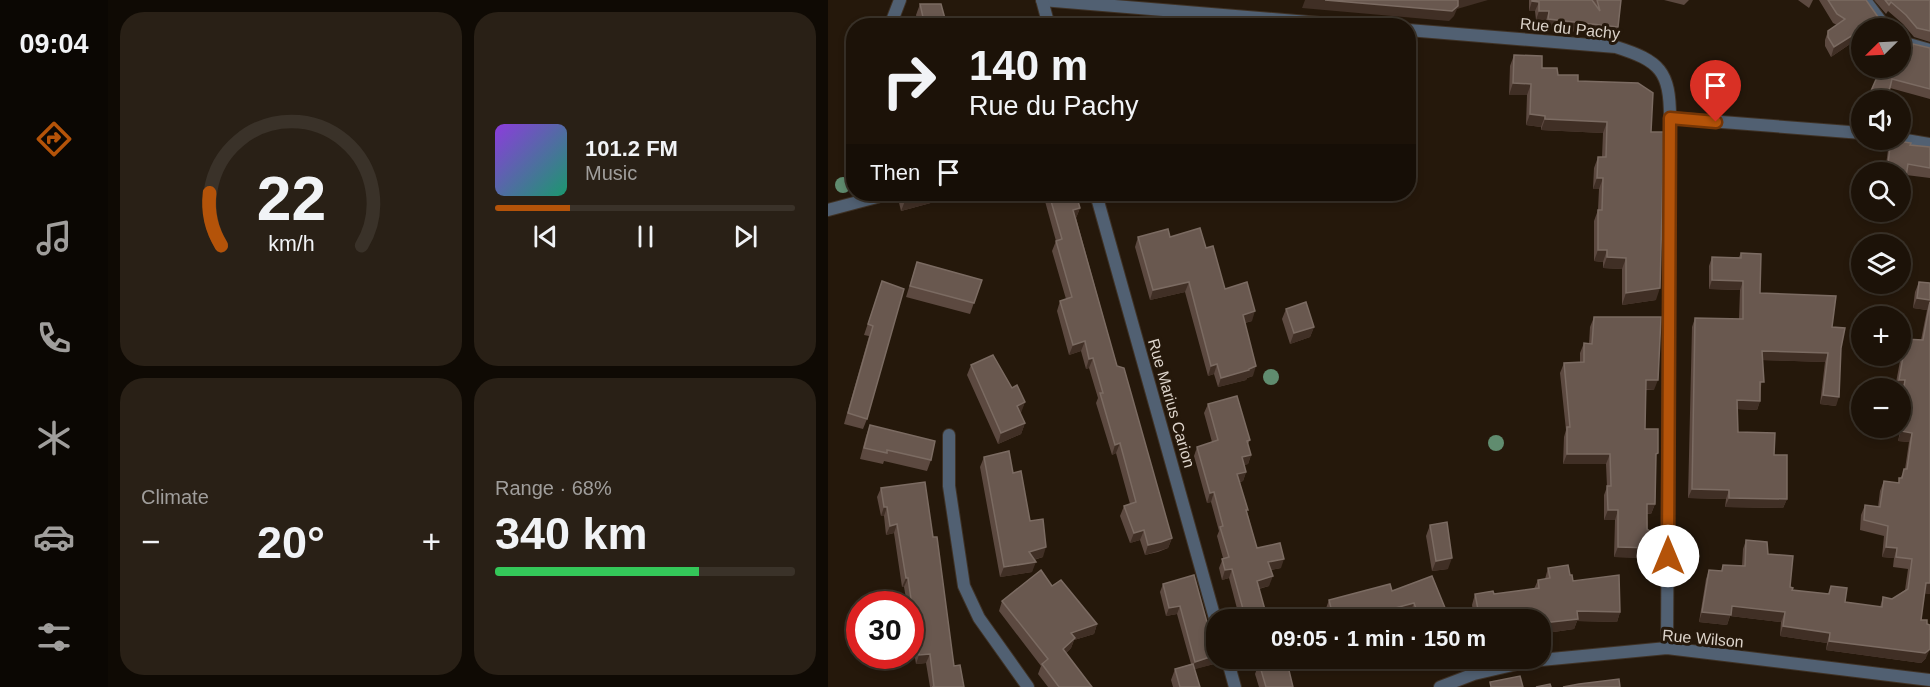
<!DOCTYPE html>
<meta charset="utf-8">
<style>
body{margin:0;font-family:Arial,sans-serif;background:#292016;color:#f1f3f6;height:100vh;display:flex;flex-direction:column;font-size:22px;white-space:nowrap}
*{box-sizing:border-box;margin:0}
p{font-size:20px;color:#a09e9c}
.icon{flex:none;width:33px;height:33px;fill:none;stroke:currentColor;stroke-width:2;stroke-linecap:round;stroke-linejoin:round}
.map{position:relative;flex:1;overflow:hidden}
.details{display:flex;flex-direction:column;gap:12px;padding:12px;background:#0f0a04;width:720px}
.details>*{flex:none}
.banner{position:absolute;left:18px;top:18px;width:570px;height:183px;border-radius:24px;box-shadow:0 3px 9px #0003,0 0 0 2px #3a3229;background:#1c1208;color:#f1f3f6;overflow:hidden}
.needle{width:39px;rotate:246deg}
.tools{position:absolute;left:1023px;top:18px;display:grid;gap:12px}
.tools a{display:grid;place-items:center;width:60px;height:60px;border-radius:50%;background:#1c1208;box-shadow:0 3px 9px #0003,0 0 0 2px #3a3229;font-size:30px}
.speed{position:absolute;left:18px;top:591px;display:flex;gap:12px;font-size:30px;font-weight:700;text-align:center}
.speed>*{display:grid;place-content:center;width:78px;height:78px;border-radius:50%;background:#1c1208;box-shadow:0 3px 9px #0003,0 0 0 2px #3a3229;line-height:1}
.speed .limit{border:9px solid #d22;background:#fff;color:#111}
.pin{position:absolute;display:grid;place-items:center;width:51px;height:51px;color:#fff;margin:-62px -26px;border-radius:50% 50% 50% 0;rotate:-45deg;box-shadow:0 0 6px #0007}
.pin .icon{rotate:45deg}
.me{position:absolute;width:66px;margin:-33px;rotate:0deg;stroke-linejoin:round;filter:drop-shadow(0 0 4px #0008)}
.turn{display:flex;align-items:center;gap:21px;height:126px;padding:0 24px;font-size:27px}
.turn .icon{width:78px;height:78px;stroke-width:2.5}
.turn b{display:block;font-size:42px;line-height:51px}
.then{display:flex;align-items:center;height:57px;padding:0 24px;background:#0003;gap:12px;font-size:22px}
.big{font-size:45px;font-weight:800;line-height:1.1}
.details .widget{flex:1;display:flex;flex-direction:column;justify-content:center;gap:9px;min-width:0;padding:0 21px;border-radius:24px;background:#292016}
.details .dial{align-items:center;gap:0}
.dial svg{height:156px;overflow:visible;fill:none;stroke:#3a3229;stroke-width:7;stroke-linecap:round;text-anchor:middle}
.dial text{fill:#f1f3f6;stroke:none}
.song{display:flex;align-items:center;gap:18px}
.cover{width:72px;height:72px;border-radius:9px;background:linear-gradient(135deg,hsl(270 70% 55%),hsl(160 70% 35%))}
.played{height:6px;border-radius:3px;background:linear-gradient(90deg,#b45309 25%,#3a3229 25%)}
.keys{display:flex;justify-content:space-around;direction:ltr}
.heat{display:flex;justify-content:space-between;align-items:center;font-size:33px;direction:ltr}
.charge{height:9px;border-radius:4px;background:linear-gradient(90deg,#34c759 68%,#3a3229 0)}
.details .tiles{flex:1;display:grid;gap:12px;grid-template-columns:repeat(2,1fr)}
.trip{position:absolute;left:378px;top:609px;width:345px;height:60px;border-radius:24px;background:#1c1208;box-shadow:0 3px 9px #0003,0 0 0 2px #3a3229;font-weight:800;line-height:60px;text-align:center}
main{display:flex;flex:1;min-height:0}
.dock{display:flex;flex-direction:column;width:108px;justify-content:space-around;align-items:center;background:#0b0703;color:#a09e9c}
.dock .icon{width:42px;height:42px}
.dock .selected{color:#b45309}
.dock b{font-size:27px;color:#f1f3f6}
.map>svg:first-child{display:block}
</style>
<main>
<nav class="dock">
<b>09:04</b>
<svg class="icon selected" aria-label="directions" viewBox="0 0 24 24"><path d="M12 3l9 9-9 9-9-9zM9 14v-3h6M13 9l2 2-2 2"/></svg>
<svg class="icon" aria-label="music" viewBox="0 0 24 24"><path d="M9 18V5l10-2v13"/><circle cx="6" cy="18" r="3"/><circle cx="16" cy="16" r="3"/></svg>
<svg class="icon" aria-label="phone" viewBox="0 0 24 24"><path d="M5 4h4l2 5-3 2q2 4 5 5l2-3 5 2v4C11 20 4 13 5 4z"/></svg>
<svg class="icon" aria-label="climate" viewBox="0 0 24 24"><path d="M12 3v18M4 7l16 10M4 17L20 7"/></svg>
<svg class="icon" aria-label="car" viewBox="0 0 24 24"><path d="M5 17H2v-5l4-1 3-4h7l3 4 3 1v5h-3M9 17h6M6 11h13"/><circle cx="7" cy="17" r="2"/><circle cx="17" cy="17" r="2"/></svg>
<svg class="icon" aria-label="filters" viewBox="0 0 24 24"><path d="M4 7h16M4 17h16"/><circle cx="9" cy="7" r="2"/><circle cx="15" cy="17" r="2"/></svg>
</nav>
<section class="details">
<div class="tiles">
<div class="widget dial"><svg viewBox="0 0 100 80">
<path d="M14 69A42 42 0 1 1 86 69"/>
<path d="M14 69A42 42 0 0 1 8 42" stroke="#b45309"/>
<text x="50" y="56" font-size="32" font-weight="700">22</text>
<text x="50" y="72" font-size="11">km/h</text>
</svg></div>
<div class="widget">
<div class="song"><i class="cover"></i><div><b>101.2 FM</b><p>Music</p></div></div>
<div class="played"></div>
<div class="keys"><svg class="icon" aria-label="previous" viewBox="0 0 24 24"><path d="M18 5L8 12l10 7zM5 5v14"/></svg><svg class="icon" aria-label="pause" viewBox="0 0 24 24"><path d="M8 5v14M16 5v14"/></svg><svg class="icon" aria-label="next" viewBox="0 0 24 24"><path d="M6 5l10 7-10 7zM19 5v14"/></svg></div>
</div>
<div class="widget"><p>Climate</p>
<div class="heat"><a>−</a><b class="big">20°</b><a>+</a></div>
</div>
<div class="widget"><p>Range · 68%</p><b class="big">340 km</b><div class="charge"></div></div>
</div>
</section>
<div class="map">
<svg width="1102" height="687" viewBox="0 0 1102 687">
<rect width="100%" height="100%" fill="#25180b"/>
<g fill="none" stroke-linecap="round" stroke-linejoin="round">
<g stroke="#3f3226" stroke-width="14">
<g id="minor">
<path d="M214,0L528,26"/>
<path d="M214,0L221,26"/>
<path d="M1037,0L1058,28"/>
<path d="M62,26L72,0"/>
<path d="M580,30L788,47C832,61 842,71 842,118L1034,133"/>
<path d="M1072,39L1077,43L1102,50"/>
<path d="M1072,139L1102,144"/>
<path d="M268,194L388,622"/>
<path d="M0,210L49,197L48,194"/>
<path d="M121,435V486L136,586L151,618L200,687"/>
<path d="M839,648L842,118"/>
<path d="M399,658L407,687"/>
<path d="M612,687L646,674L702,661L839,648L1102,680"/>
</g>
</g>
<use href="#minor" stroke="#516072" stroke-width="12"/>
</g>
<g fill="#608c6f">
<circle cx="15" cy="185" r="8"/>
<circle cx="443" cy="377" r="8"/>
<circle cx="668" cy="443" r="8"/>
</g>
<g fill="#5c4940">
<path d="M701,0H793L790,27L787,36L717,28L718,20H708L707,11H701Z"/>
<path d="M836,0H861L856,5Z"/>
<path d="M970,0H985L981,8Z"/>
<path d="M991,0H1038L1034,28V48L1030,50L1025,42L1003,57L997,46V40L1000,31L1009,25L1005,23Z"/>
<path d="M1046,0H1102V42L1086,37L1075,24L1060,11L1058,14Z"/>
<path d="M92,4L119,26H91L88,15Z"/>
<path d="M1085,44L1102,48V99L1062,88L1039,100L1081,56Z"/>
<path d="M686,55L730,75L750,81L823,132L828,300L794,305V269L775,268V262L766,261V221L770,210L771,189H765L766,168L770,157H774L775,133L713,130V127L698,125L699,95H681L682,66Z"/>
<path d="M1034,113V123H1030Z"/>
<path d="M1063,140L1082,145L1102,147V178L1078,175L1076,189L1073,198L1072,172H1057L1060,150Z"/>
<path d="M69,194H136L73,211Z"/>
<path d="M215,194H248L252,208L248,218L289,366L344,538L340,548L330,552L317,555L312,540L302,543L292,516L296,506L302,504L288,453L284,455L268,403L270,398L261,368L258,369L253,351L241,355L229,311L232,301L238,299L224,251L228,241Z"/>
<path d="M310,237H342L378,248L397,289L424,321L417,323L425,376L419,378L418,380L390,387L386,374L380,376L357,292L322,300L307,247Z"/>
<path d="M913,253L932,293L1004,327L1013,348L1008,406L992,404L997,362L935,360L932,401L929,410L910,409V432L946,455L959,499L955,508L897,507L898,499L860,498L864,327L867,318L911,319L912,290L881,289V266L884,257H911Z"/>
<path d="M89,262L154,280L142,314L78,297Z"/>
<path d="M54,281L39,419L35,429L16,424L41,336L36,335Z"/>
<path d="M1091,282L1102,283V594L1096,593L1093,620L1098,658L1093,663L998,650L999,643L952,636L953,622L902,616L899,625L871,622L878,579L881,570L893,571L895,565L914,566L915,549L918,540L940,554L964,590L1000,594L1003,586L1017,602L1052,607L1055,597L1064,599L1077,590L1080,569L1065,567L1066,558L1054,557L1056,536L1032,530L1033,515L1037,505L1050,507L1052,491L1056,481L1070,483L1077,469L1081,442L1070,441L1074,423L1072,422V396L1074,390H1072V388H1067L1072,361L1073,348L1076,339L1093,340L1099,310L1085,308L1087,292Z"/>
<path d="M458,309L486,327L482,337L462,344L454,319Z"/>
<path d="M766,317L826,390H818L817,429L828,460L827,504L823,514H819L822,558L786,557L787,520H776V495L779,487L778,464H735L736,437L738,430L732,373L736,363L752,362V353L756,343L761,344L762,327Z"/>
<path d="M143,365L184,388L197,402L192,413L197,423L193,434L170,444L139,375Z"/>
<path d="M380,404L422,440L420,444L423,455L420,464L416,465L418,472L415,481L412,482L419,512L429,548L453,568L443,570L441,586L431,589L439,620H412L401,578L394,580L391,568L395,558L389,536L391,531L383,502L379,503L366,456L369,447L384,442L376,413Z"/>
<path d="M42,425L103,460L99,471L56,461L55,464L32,459L38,436Z"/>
<path d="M156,457L202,521L215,557L206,560L204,572L172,577L152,467Z"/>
<path d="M53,488L105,537L126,666L136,687H102L98,663L88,664L82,629V604H79L76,587H74L66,533L58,535L56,516H53L49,497Z"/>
<path d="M602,525L620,569L604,571L598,536Z"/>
<path d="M720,568L742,575L745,581L792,612L789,622L749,621L746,629L712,634V620H646L644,605L647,594H666L706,589L710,580L717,579Z"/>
<path d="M366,575L386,664L366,669L372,687H345L343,680L347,669L363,664L349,614L338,616L332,592L335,584Z"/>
<path d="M224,586L269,624L266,634L246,640L243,648L238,653L264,687H220L210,674L213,666L171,611L174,601Z"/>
<path d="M564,591L622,620H585L582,613L558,620H499L497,611L501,600Z"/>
<path d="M431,663L465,687H431L427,674Z"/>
</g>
<g fill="#402f25">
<path d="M477,0H660L629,9L626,16L621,21L474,8Z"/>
<path d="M704,1L711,2L707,11H701Z"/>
<path d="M711,11H721L718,20H708Z"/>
<path d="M720,19L790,27L787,36L717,28Z"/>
<path d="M1028,33L1025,42L1003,57L1006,47Z"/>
<path d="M685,83L703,84L699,95H681Z"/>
<path d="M702,114L717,116L713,127L698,125Z"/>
<path d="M717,119L779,122L775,133L713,130Z"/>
<path d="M769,178H775L771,189H765Z"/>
<path d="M1072,188L1076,189L1073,198H1072Z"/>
<path d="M104,194H136L73,211L77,201Z"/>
<path d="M252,208L248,218L242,220L245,210Z"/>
<path d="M770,250H779L775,262L766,261Z"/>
<path d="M779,257L798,258L794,269L775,268Z"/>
<path d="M884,280L915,281L912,290L881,289Z"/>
<path d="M361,282L357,292L322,300L325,290Z"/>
<path d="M832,288L828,300L794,305L798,293Z"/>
<path d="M1089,298L1102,300L1099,310L1085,308Z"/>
<path d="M427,311L424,321L411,324L415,315Z"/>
<path d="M486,327L482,337L462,344L466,333Z"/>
<path d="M257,341L253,351L241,355L245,345Z"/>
<path d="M934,351L1000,353L997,362L931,360Z"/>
<path d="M265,358L261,368L258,369L261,359Z"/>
<path d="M389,364L386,374L380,376L383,366Z"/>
<path d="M428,366L425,376L419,378L418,380L390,387L393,378Z"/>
<path d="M818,380H830L826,390L814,389Z"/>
<path d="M1071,380H1077L1074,390H1072V388H1068Z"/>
<path d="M995,395L1011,397L1008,406L992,404Z"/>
<path d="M909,400L932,401L929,410L906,409Z"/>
<path d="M197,402L193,413L185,416L189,406Z"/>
<path d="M1072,412L1078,413L1074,423L1072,422Z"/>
<path d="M197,423L193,434L170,444L173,433Z"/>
<path d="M1073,431L1084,433L1081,442L1070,441Z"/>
<path d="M292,443L288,453L284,455L287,445Z"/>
<path d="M739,454H782L778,464H735Z"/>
<path d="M423,455L420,464L411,466L414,457Z"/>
<path d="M418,472L415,481L406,483L409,474Z"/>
<path d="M864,489L901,490L898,499L860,498Z"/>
<path d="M386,492L383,502L379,503L382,493Z"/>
<path d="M901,498L959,499L955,508L897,507Z"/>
<path d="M819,504H827L823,514L815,513Z"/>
<path d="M56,507H59L56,516H53Z"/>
<path d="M780,510H790L787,520H776Z"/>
<path d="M69,524L66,533L58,535L62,526Z"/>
<path d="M316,530L312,540L302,543L306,533Z"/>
<path d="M344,538L340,548L317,555L320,545Z"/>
<path d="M218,547L215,557L197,562L201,552Z"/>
<path d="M790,547L825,548L822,558L786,557Z"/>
<path d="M1058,547L1069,548L1066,558L1054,557Z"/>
<path d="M624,558L620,569L604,571L608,561Z"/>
<path d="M456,559L453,568L437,571L440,562Z"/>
<path d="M208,562L204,572L172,577L176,567Z"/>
<path d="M404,569L401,578L394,580L397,570Z"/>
<path d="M445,576L441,586L425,590L429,581Z"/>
<path d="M78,578H80L76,587H74Z"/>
<path d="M1098,583H1102V594L1094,593Z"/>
<path d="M586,603L582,613L558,620H539L541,615Z"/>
<path d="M352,606L349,614L338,616L341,608Z"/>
<path d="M904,606L957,612L953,622L902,616L899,625L871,622L874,612Z"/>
<path d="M749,611L792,612L789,622L749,621L746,629L712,634L715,623Z"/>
<path d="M714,614L712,620H681Z"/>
<path d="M269,624L266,634L246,640L243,648L231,659L235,649L243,633Z"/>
<path d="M955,626L1002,633L999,643L952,636Z"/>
<path d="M1001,641L1102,649L1098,658L1093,663L998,650Z"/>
<path d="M102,654L98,663L88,664L91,655Z"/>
<path d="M388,656L386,664L364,670L367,662Z"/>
</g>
<g fill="#69584f" stroke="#7b6b62" stroke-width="1.5">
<path d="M497,0H630V6L624,11Z"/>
<path d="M704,0H764L772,11L769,0H793L790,27L720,19L721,11H711V2L704,1Z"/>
<path d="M1000,0H1038L1050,17L1044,24L1047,28H1034V41L1028,33L1006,47L1000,37V31L1017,19L1009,14Z"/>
<path d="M1057,0H1102V31L1089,28L1078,15L1063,2L1061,5Z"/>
<path d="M92,4H113L119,26H97Z"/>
<path d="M199,21L200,26H179Z"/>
<path d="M1085,44L1102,48V89L1064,79L1059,100H1039L1053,68H1072V54L1082,57Z"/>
<path d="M686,55L714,56V68H729L730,75H750V81L810,83L825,93L823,132H836L832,288L798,293V258L779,257V250H770V210H774L775,178H769L770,157H778L779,122L717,119V116L702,114L703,84L685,83Z"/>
<path d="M1063,140L1083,143L1082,145L1102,147V168L1080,164L1076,189L1072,188V172H1062V171H1059Z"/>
<path d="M75,194H104L77,201Z"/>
<path d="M221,194H248L252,208L245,210L289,366L296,368L344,538L333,542L320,545L316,530L306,533L296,506L308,502L292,443L287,445L272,393H275L265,358L261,359L257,341L245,345L232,301L244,297L228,241L234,239Z"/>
<path d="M372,228L378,248L385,246L397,289L419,282L427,311L415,315L428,366L421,369V370L393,378L389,364L383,366L361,282L325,290L310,237L340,229L342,237Z"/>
<path d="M913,253L933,254L932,293L1008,296L1004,327L1017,328L1013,348L1011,397L995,395L1000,353L934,351L936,382H932V401L909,400L910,432L947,433L946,455H959V499L901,498V490L864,489L867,318L915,319V281L884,280V257L913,258Z"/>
<path d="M89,262L154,280L146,303L82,286Z"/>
<path d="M54,281L76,289L39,419L20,413L45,326L40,324Z"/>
<path d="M1091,282L1102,283V300L1089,298Z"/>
<path d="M478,302L486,327L466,333L458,309Z"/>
<path d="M1102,302V583H1098L1093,620H1099V624L1102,625V649L1097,653L1001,641L1002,633L955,626L957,612L904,606L903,615L874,612L881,570L894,571L895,565L917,566L918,540L939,542L940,554L965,556L962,587L965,588L964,590L1001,594L1003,586L1019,588L1017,602L1054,607L1055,597L1064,599L1080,589L1084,559L1068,557L1069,548L1058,547L1060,526L1036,520L1037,505L1052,507L1056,481L1071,483V478H1074L1076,469H1079L1084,433L1073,431L1078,413L1072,412L1077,380H1071L1076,351V339L1095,340Z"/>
<path d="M766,317H833L830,380H818L817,429H830V453L828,454L827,504H819V529L825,533V548L790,547V510H780L779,486H783L782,454H739V427H742L736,363L756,362V343L764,344Z"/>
<path d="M165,355L184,388L189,385L197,402L189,406L197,423L173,433L143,365Z"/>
<path d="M409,396L422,440L419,441L423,455L414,457L418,472L409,474L420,510H418L429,548L452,543L456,559L440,562L445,576L429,581L439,617L431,620H418L404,569L397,570L394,559L401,557L392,527L395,526L386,492L382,493L369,447L390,440L380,404Z"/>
<path d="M42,425L107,441L103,460L59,450V453L36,448Z"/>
<path d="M181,451L185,473L193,471L202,521L215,519L218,547L201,552L208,562L176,567L156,457Z"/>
<path d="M97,482L105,537H109L126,666L132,665L136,687H104H106L102,654L91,655L80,578H78L69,524L62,526L59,507H56L53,488Z"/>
<path d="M619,522L624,558L608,561L602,525Z"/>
<path d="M740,565L742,575H744L745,581L791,575L792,612L749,611L750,619L715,623L714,614L681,620H652L647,594L665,591L666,594L711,588L710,580L722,578L720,568Z"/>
<path d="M213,570L224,586L233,580L269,624L243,633L247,638L235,649L264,687H231L214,664L220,659L174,601Z"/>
<path d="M366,575L388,655L367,662L352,606L341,608L335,584Z"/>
<path d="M604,576L622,620H592L586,603L541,615L542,620H506L501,600L562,584L564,591Z"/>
<path d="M448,658H458L465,687H438L431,663Z"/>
<path d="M365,664L372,687H352L347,669Z"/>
<path d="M692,676L695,687H663L662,682Z"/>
<path d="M791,679L792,687H735L751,684Z"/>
<path d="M722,684L723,687H708Z"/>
</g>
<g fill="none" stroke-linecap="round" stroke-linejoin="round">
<g stroke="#753606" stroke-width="15">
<path id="route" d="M840,556L842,118L888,122"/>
</g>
<use href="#route" stroke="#b45309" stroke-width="10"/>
</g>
<g text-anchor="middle" stroke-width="6" stroke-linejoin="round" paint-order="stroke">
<g font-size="16" fill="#dcd3ca" stroke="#25180b">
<text transform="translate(742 28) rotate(6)" y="6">Rue du Pachy</text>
<text transform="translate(344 403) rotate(74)" y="6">Rue Marius Carion</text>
<text transform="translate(875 638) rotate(5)" y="6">Rue Wilson</text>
</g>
</g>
</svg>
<div class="tools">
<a><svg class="needle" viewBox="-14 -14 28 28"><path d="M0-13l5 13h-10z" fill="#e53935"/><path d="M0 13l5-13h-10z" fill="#a09e9c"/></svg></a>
<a><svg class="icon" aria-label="sound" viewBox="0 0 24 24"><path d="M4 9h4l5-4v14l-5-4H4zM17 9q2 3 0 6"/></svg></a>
<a><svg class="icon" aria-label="search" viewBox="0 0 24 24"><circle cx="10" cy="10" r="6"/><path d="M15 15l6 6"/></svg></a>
<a><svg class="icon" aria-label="layers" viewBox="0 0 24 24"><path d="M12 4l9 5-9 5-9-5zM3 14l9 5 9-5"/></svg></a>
<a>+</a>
<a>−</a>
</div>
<div class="speed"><div class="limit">30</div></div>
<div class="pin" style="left:888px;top:122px;background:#d93025"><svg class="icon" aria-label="arrive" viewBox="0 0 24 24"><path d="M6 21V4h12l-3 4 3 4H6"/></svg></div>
<svg class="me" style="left:840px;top:556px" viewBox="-20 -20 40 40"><circle r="19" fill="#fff"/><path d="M0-13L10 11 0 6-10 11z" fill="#b45309"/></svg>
<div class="trip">09:05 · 1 min · 150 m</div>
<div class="banner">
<div class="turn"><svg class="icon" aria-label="right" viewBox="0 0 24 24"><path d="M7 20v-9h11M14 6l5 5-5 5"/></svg><div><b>140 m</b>Rue du Pachy</div></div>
<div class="then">Then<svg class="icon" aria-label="arrive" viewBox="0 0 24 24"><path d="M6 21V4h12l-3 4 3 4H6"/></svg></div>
</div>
</div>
</main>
